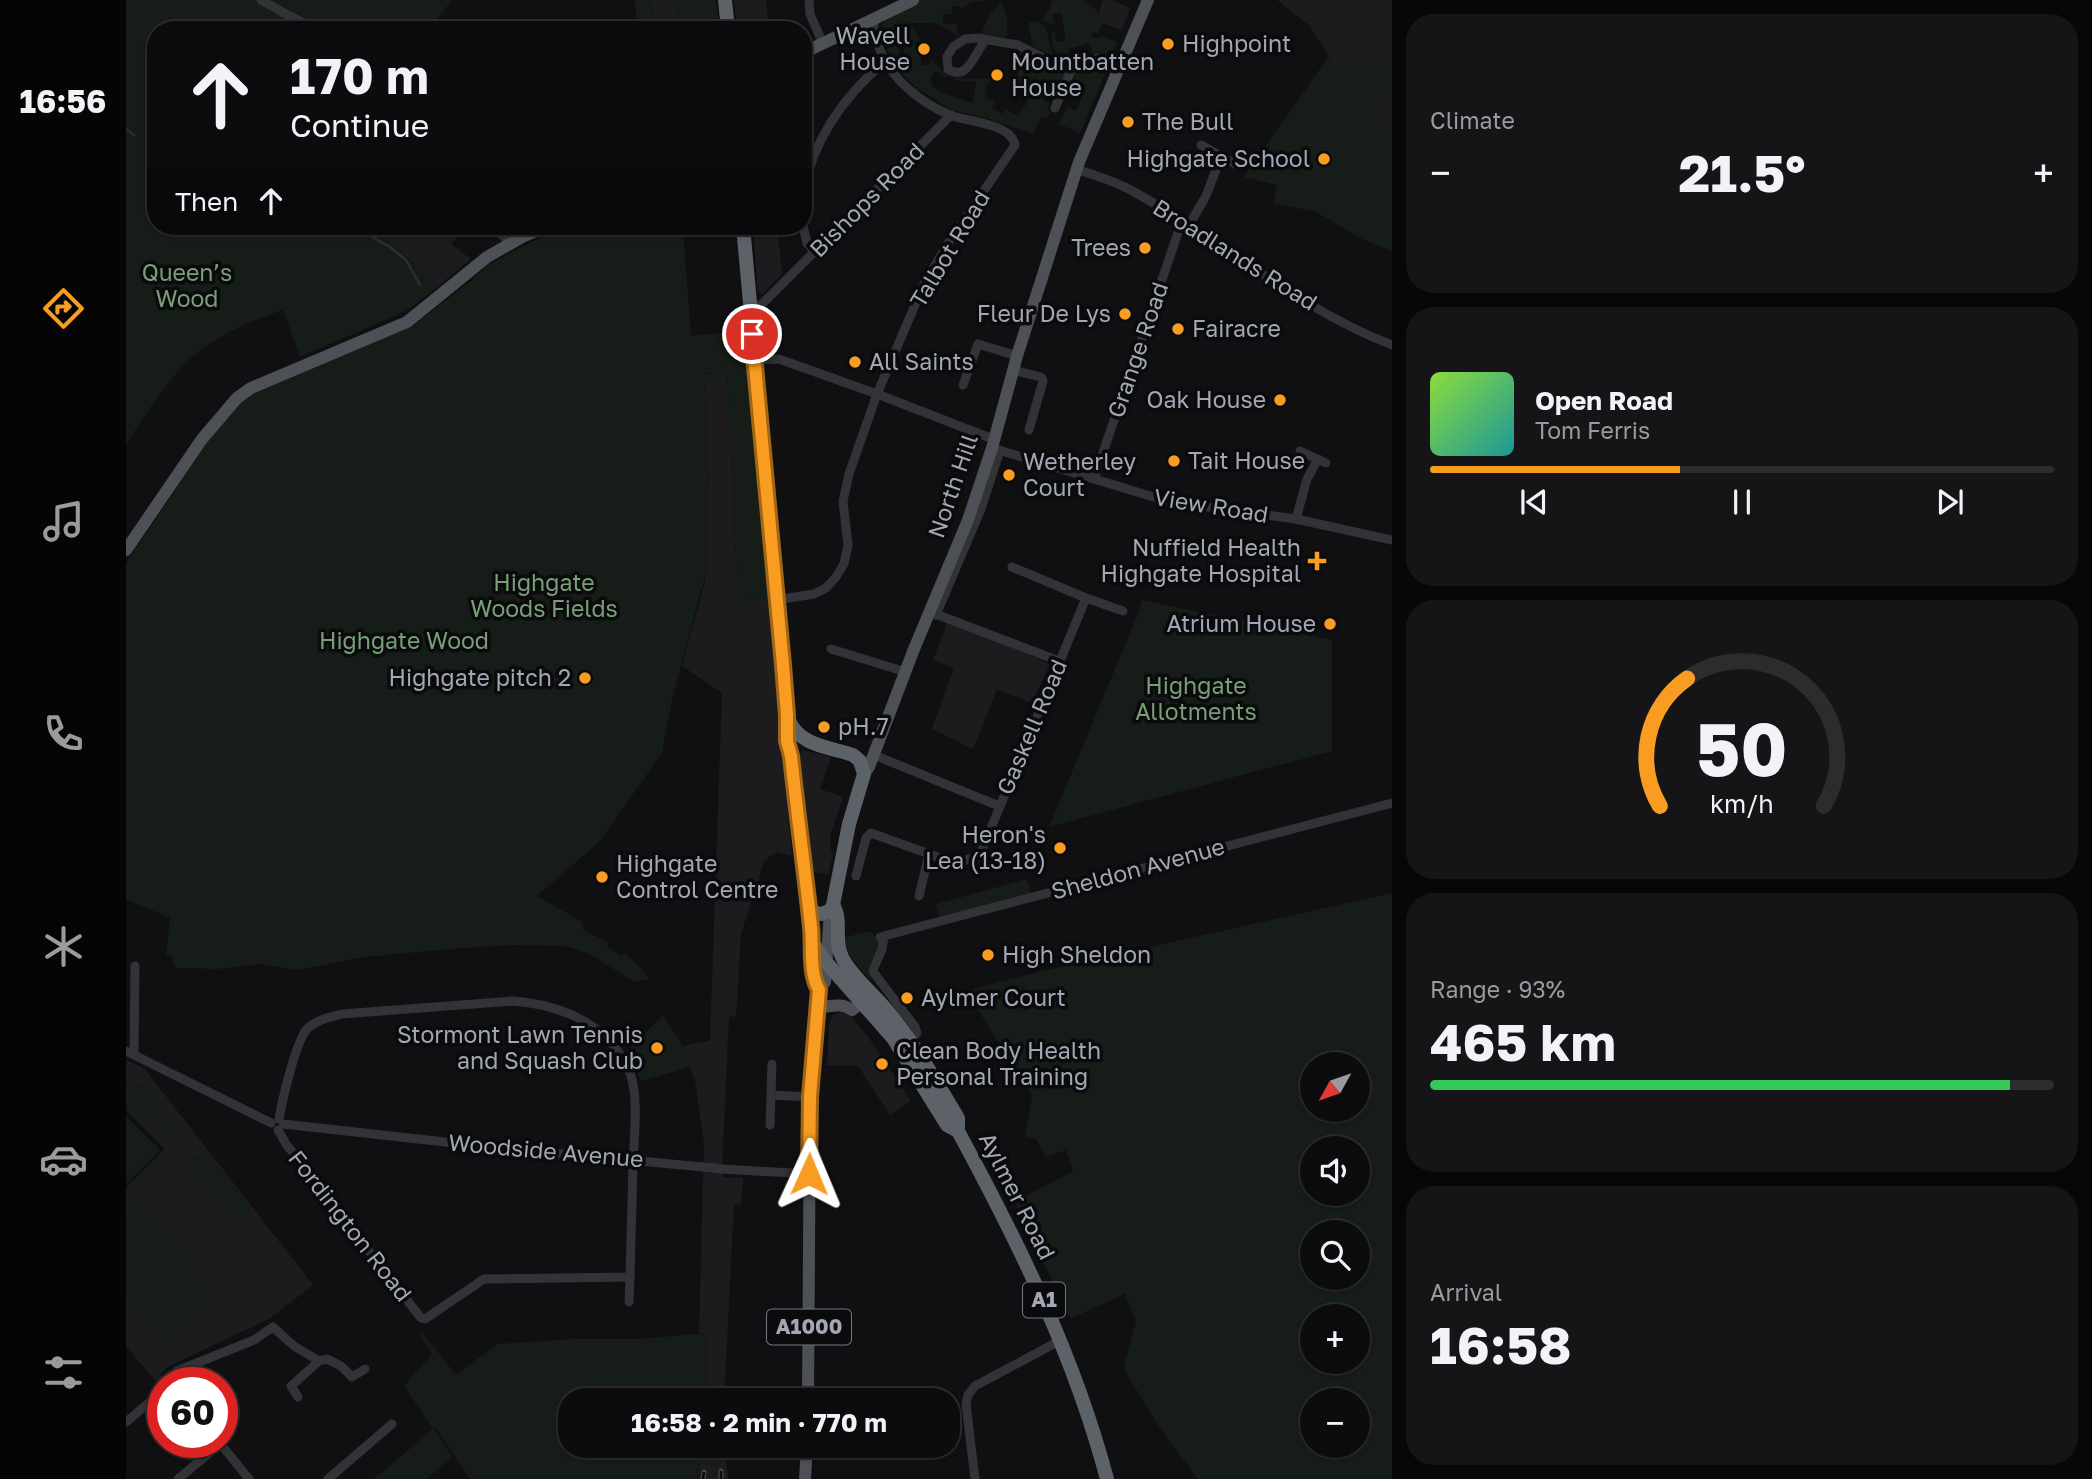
<!DOCTYPE html>
<meta charset="utf-8">
<style>
body{margin:0;font-family:"Golos Text",sans-serif;background:#151517;color:#f1f3f6;height:100vh;display:flex;flex-direction:column;font-size:26px;white-space:nowrap}
*{box-sizing:border-box;margin:0}
p{font-size:23px;color:#9a9b9e}
.icon{flex:none;width:38px;height:38px;fill:none;stroke:currentColor;stroke-width:2;stroke-linecap:round;stroke-linejoin:round}
.map{position:relative;flex:1;overflow:hidden}
.details{display:flex;flex-direction:column;gap:14px;padding:14px;background:#070708;width:700px}
.details>*{flex:none}
.banner{position:absolute;left:21px;top:21px;width:665px;height:214px;border-radius:28px;box-shadow:0 2px 5px #0004,0 0 0 2px #2c2c2e;background:#0c0c0e;color:#f1f3f6;overflow:hidden}
.needle{width:46px;rotate:230deg}
.buttons{position:absolute;left:1174px;top:1052px;display:grid;gap:14px}
.buttons a{display:grid;place-items:center;width:70px;height:70px;border-radius:50%;background:#0c0c0e;box-shadow:0 2px 5px #0004,0 0 0 2px #2c2c2e;font-size:35px}
.speed{position:absolute;left:21px;top:1367px;display:flex;gap:14px;font-size:35px;font-weight:700;text-align:center}
.speed>*{display:grid;place-content:center;width:91px;height:91px;border-radius:50%;background:#0c0c0e;box-shadow:0 2px 5px #0004,0 0 0 2px #2c2c2e;line-height:1}
.speed .limit{border:10px solid #d22;background:#fff;color:#111}
.pin{position:absolute;display:grid;place-items:center;width:60px;height:60px;color:#fff;margin:-30px;border:4px solid #fff;border-radius:50%;box-shadow:0 2px 7px #0007}
.me{position:absolute;width:77px;margin:-38px;rotate:1deg;stroke-linejoin:round;filter:drop-shadow(0 0 5px #0008)}
.turn{display:flex;align-items:center;gap:24px;height:147px;padding:0 28px;font-size:32px}
.turn .icon{width:91px;height:91px;stroke-width:2.5}
.turn b{display:block;font-size:49px;line-height:60px}
.then{display:flex;align-items:center;height:66px;padding:0 28px;background:#0003;gap:14px;font-size:26px}
.big{font-size:52px;font-weight:700;line-height:1.1}
.details .card{flex:1;display:flex;flex-direction:column;justify-content:center;gap:10px;min-width:0;padding:0 24px;border-radius:28px;background:#151517}
.details .dial{align-items:center;gap:0}
.dial svg{height:182px;overflow:visible;fill:none;stroke:#2c2c2e;stroke-width:7;stroke-linecap:round;text-anchor:middle}
.dial text{fill:#f1f3f6;stroke:none}
.song{display:flex;align-items:center;gap:21px}
.cover{width:84px;height:84px;border-radius:10px;background:linear-gradient(135deg,hsl(90 70% 55%),hsl(180 70% 35%))}
.played{height:7px;border-radius:4px;background:linear-gradient(90deg,#f89c22 40%,#2c2c2e 40%)}
.keys{display:flex;justify-content:space-around;direction:ltr}
.heat{display:flex;justify-content:space-between;align-items:center;font-size:38px;direction:ltr}
.charge{height:10px;border-radius:5px;background:linear-gradient(90deg,#34c759 93%,#2c2c2e 0)}
.trip{position:absolute;left:432px;top:1388px;width:402px;height:70px;border-radius:28px;background:#0c0c0e;box-shadow:0 2px 5px #0004,0 0 0 2px #2c2c2e;font-weight:700;line-height:70px;text-align:center}
main{display:flex;flex:1;min-height:0}
.tab-bar{display:flex;flex-direction:column;width:126px;justify-content:space-around;align-items:center;background:#050506;color:#9a9b9e}
.tab-bar .icon{width:49px;height:49px}
.tab-bar .selected{color:#f89c22}
.tab-bar b{font-size:32px;color:#f1f3f6}
.map>svg:first-child{display:block}
</style>
<main>
<nav class="tab-bar">
<b>16:56</b>
<svg class="icon selected" aria-label="directions" viewBox="0 0 24 24"><path d="M12 3l9 9-9 9-9-9zM9 14v-3h6M13 9l2 2-2 2"/></svg>
<svg class="icon" aria-label="music" viewBox="0 0 24 24"><path d="M9 18V5l10-2v13"/><circle cx="6" cy="18" r="3"/><circle cx="16" cy="16" r="3"/></svg>
<svg class="icon" aria-label="phone" viewBox="0 0 24 24"><path d="M5 4h4l2 5-3 2q2 4 5 5l2-3 5 2v4C11 20 4 13 5 4z"/></svg>
<svg class="icon" aria-label="climate" viewBox="0 0 24 24"><path d="M12 3v18M4 7l16 10M4 17L20 7"/></svg>
<svg class="icon" aria-label="car" viewBox="0 0 24 24"><path d="M5 17H2v-5l4-1 3-4h7l3 4 3 1v5h-3M9 17h6M6 11h13"/><circle cx="7" cy="17" r="2"/><circle cx="17" cy="17" r="2"/></svg>
<svg class="icon" aria-label="filters" viewBox="0 0 24 24"><path d="M4 7h16M4 17h16"/><circle cx="9" cy="7" r="2"/><circle cx="15" cy="17" r="2"/></svg>
</nav>
<div class="map">
<svg width="1266" height="1479" viewBox="0 0 1266 1479">
<rect width="100%" height="100%" fill="#101012"/>
<g fill="#1c1c1f">
<path d="M525,0H578L582,30H529Z"/>
<path d="M608,0H640L643,30H611Z"/>
<path d="M977,0H985L1004,8L996,30L976,23L972,34L967,32Z"/>
<path d="M1151,0H1266V251L1192,212L1148,203L1151,185L1118,177L1203,56L1183,25Z"/>
<path d="M237,226H341L325,244L345,259L310,288L270,246Z"/>
<path d="M627,226H651L656,274L636,294L632,291Z"/>
<path d="M601,372L612,600L642,599L666,856L650,852L638,861L615,934L610,1017L603,1016L596,1169L597,1177L617,1178L615,1204L608,1205L598,1400H579L582,1333H573L578,1143L569,1081L557,1046L584,1041L596,693L556,666L579,581L583,488L578,374Z"/>
<path d="M822,621L924,664L906,703L871,689L847,749L806,729L828,668L807,660Z"/>
<path d="M677,750L705,757L694,789L717,797L704,836L705,853L707,854L702,874L686,872L673,756Z"/>
<path d="M716,1012L726,1017L742,1037L785,1101L764,1115L732,1066L701,1065L703,1025L707,1015Z"/>
<path d="M0,1060L18,1068L187,1285L143,1319L41,1367L34,1375L37,1379L31,1383L0,1346V1187L39,1149L0,1110Z"/>
<path d="M574,1446H599L602,1479H572Z"/>
</g>
<g fill="#161c17" fill-rule="evenodd">
<path d="M0,0H326L303,30H30V226H237L270,246L310,288L280,311L174,357L157,310C122,322 85,337 58,365C37,386 17,419 0,444Z"/>
<path d="M509,0H525L529,30H511Z"/>
<path d="M568,0H590L593,30H582L580,21L571,22L572,30H551L549,9L554,8V2Z"/>
<path d="M791,0H863L845,2L834,10V6H826V14H817V24H830L832,36L816,26L806,23H785L771,36C772,49 775,62 785,70C780,54 768,37 787,27L795,41H789V49L795,50V65H803L804,59L822,75L820,78L810,71L805,77L806,86L819,94L847,103L850,82L829,80V78L866,79L860,85L861,98L869,102L866,108L877,114L880,109L892,116L899,106L904,91L895,87C893,76 884,66 889,55L895,51L938,72L939,74L930,95L926,98L920,95L917,100L923,104L921,109L924,111L921,118L916,116L907,134L863,119L826,110L789,87L771,68L764,59L756,25L760,18Z"/>
<path d="M926,0H959L974,14L966,36L972,39L976,36L991,42L986,54L974,52L967,53L963,43L942,49L944,56L953,55L952,59L936,61C928,52 926,45 926,33L928,30L930,42L940,41L935,13L926,14L928,25L916,20L923,10Z"/>
<path d="M875,1L881,17V35L878,37L855,34L863,15Z"/>
<path d="M910,21L920,27L925,50L931,59L907,46L902,25L904,22Z"/>
<path d="M1245,54L1266,81V92L1243,109L1218,75Z"/>
<path d="M1203,56L1253,132L1266,122V251L1238,240L1190,212L1148,203L1151,185L1118,177Z"/>
<path d="M977,63L982,67L954,133L933,124L941,107L950,111L960,85L952,82L947,93L940,94L948,74L970,64Z"/>
<path d="M444,226H557L565,336L618,331L642,599L612,600L601,373H578L583,488L582,564L545,705L536,753L474,841L411,896L457,922V929L482,943L481,946L495,956L499,953L514,967L524,980L507,981L462,953L438,946L387,945L337,948L238,957L171,970L135,964L92,969L50,968L46,961L47,956L40,955L44,918L0,899V565L2,560L99,416L128,391L288,325L342,283H344C358,260 418,237 444,226Z"/>
<path d="M1016,600L1206,640V751L923,827L1013,611Z"/>
<path d="M901,879L906,897L814,921L810,904Z"/>
<path d="M1266,893V1479H1072L1035,1430L1001,1374L998,1365L1010,1322L999,1294L944,1319L889,1202L947,1171L940,1150L920,1157L910,1139L899,1136L906,1096L840,991L912,972ZM1186,1064H1232V1110H1186ZM1186,1148H1232V1194H1186ZM1186,1232H1232V1278H1186ZM1186,1316H1232V1362H1186ZM1232,1400V1446H1186V1400Z"/>
<path d="M744,931L752,940L753,946C749,956 738,968 746,978L744,979C731,965 720,957 719,937Z"/>
<path d="M537,1015L557,1046L564,1067L515,1081L501,1051Z"/>
<path d="M0,1073L7,1085L18,1083L49,1127L41,1132L1,1110Z"/>
<path d="M0,1116L34,1150L0,1184Z"/>
<path d="M83,1154L123,1205L125,1220L114,1224L60,1158Z"/>
<path d="M12,1200L93,1297L38,1343L0,1297V1210Z"/>
<path d="M296,1332L330,1375L371,1344L446,1339H513L582,1333L579,1400H444V1446H574L571,1479H344L309,1427L308,1429L326,1457L300,1479H248L307,1429L278,1386L306,1354L295,1337Z"/>
</g>
<g fill="none" stroke-linecap="round" stroke-linejoin="round">
<g stroke="#263036" stroke-width="2.5">
<path d="M0,129L8,135"/>
<path d="M23,149L30,152"/>
<path d="M212,226L238,232L264,247L280,260L294,285"/>
</g>
<g stroke="#313337" stroke-width="9">
<path d="M135,0L158,13L192,30"/>
<path d="M683,0L684,14L697,44"/>
<path d="M860,40C849,51 842,83 822,69L821,57L827,47L839,39L852,38L892,45L926,62L946,68L971,58H977L994,62"/>
<path d="M929,108L946,68"/>
<path d="M1075,145L1111,165"/>
<path d="M950,169C971,176 991,182 1010,193C1097,241 1172,309 1266,345"/>
<path d="M677,192C688,138 717,97 758,62"/>
<path d="M1063,225L1080,196L1095,157"/>
<path d="M361,226L378,236L383,244"/>
<path d="M391,226L396,237"/>
<path d="M677,226L681,243L689,252"/>
<path d="M624,308L635,305L825,115"/>
<path d="M628,360L653,359L751,394L867,439"/>
<path d="M887,370L915,377L917,381L903,430"/>
<path d="M837,385L852,344L891,356"/>
<path d="M866,448L1044,502L1170,519L1266,540"/>
<path d="M1174,451L1200,463"/>
<path d="M968,479L1056,221"/>
<path d="M1170,519L1181,479L1192,459"/>
<path d="M886,567L960,598L997,611"/>
<path d="M650,600L688,594L700,588L710,577L718,564L722,545L717,501L723,474L751,394L798,284L821,245L889,145C885,123 841,122 824,115C795,103 765,79 754,50C750,40 746,30 749,19"/>
<path d="M807,613L933,661"/>
<path d="M810,615L855,509L874,450"/>
<path d="M705,649L780,672"/>
<path d="M748,755L873,806"/>
<path d="M730,876L740,838L745,833L828,863C837,863 843,857 853,857L960,598"/>
<path d="M793,896L803,854"/>
<path d="M754,937L1266,803"/>
<path d="M758,937L756,949L747,970L748,973L789,1027L791,1033L783,1040"/>
<path d="M0,1051L145,1123"/>
<path d="M8,1054L9,966"/>
<path d="M646,1095L684,1097"/>
<path d="M157,1124L364,1147L588,1168"/>
<path d="M644,1125L646,1064"/>
<path d="M152,1130L160,1144L295,1318L299,1319L358,1279L504,1277C505,1239 506,1202 507,1164C508,1138 513,1097 504,1073C484,1024 436,1005 387,1001L216,1014C204,1017 190,1020 181,1029C170,1041 156,1101 153,1119"/>
<path d="M595,1169L683,1174"/>
<path d="M503,1302L504,1277"/>
<path d="M47,1382L48,1375L51,1371L128,1340L147,1327L168,1346L193,1361"/>
<path d="M172,1397L165,1386L193,1361L201,1359L215,1366L226,1377L239,1369"/>
<path d="M0,1422L37,1391"/>
<path d="M93,1442L123,1479"/>
<path d="M52,1479L94,1444"/>
<path d="M202,1479L266,1424"/>
<path d="M849,1479L840,1404L842,1395L849,1386L935,1340"/>
</g>
<g stroke="#4d5056" stroke-width="12">
<path d="M677,53L787,0"/>
<path d="M0,550L76,439L111,398L125,388L281,322L361,257L396,237L422,226"/>
<path d="M738,774L743,767L788,649L842,520L866,448L891,356L953,162L1022,0"/>
<path d="M686,942L688,981L693,990"/>
<path d="M692,1007C705,1007 714,1002 726,1010L735,1003"/>
<path d="M682,1400L684,1097L693,990L699,982L704,911"/>
<path d="M679,1479L681,1446"/>
</g>
<g stroke="#5d6168" stroke-width="14">
<path d="M599,0L602,30"/>
<path d="M617,226L657,665L661,715V741L665,756L686,942L699,961L767,1038L821,1125L832,1131"/>
<path d="M663,720C673,746 704,747 727,755L734,761L738,774L723,824L707,905L704,911L695,914L683,911"/>
<path d="M707,905C717,921 707,940 716,957C724,975 751,997 764,1014C790,1046 811,1083 832,1118V1131C893,1244 948,1355 981,1479"/>
</g>
<g stroke="#44474c" stroke-width="5">
<g id="rail">
<path d="M577,1479L578,1472"/>
<path d="M595,1479V1471"/>
</g>
</g>
<use href="#rail" stroke="#0b0b0d" stroke-width="2.5" stroke-dasharray="8" stroke-linecap="butt"/>
<path stroke="#313337" stroke-width="9" d="M588,1168L595,1169"/>
</g>
<g fill="none" stroke-linecap="round" stroke-linejoin="round">
<g stroke="#a16516" stroke-width="18">
<path id="route" d="M626,334L657,665L661,715V741L665,756C671,813 679,870 685,927C687,947 683,973 693,990L684,1097L683,1174"/>
</g>
<use href="#route" stroke="#f89c22" stroke-width="12"/>
</g>
<g fill="#f89c22" stroke="#0b0b0d" stroke-width="2.5">
<circle cx="1042" cy="44" r="7"/>
<circle cx="798" cy="49" r="7"/>
<circle cx="871" cy="75" r="7"/>
<circle cx="1002" cy="122" r="7"/>
<circle cx="1198" cy="159" r="7"/>
<circle cx="1019" cy="248" r="7"/>
<circle cx="999" cy="314" r="7"/>
<circle cx="1052" cy="329" r="7"/>
<circle cx="729" cy="362" r="7"/>
<circle cx="1154" cy="400" r="7"/>
<circle cx="1048" cy="461" r="7"/>
<circle cx="883" cy="475" r="7"/>
<path d="M1187.5 550.5h7v7h7v7h-7v7h-7v-7h-7v-7h7z"/>
<circle cx="1204" cy="624" r="7"/>
<circle cx="459" cy="678" r="7"/>
<circle cx="698" cy="727" r="7"/>
<circle cx="934" cy="848" r="7"/>
<circle cx="476" cy="877" r="7"/>
<circle cx="862" cy="955" r="7"/>
<circle cx="781" cy="998" r="7"/>
<circle cx="531" cy="1048" r="7"/>
<circle cx="756" cy="1064" r="7"/>
</g>
<g text-anchor="middle" stroke-width="7" stroke-linejoin="round" paint-order="stroke">
<g fill="#0b0b0d" stroke="#747981" stroke-width="2">
<rect x="897" y="1282.5" width="42" height="35" rx="5"/>
<rect x="641" y="1309.5" width="84" height="35" rx="5"/>
</g>
<g font-size="21" font-weight="bold" fill="#a1a8b3">
<text x="918" y="1307">A1</text>
<text x="683" y="1334">A1000</text>
</g>
<g font-size="23" fill="#a1a8b3" stroke="#0b0b0d" text-anchor="start">
<text x="784" y="44" text-anchor="end">Wavell<tspan x="784" dy="26">House</tspan></text>
<text x="1056" y="52">Highpoint</text>
<text x="885" y="70">Mountbatten<tspan x="885" dy="26">House</tspan></text>
<text x="1016" y="130">The Bull</text>
<text x="1184" y="167" text-anchor="end">Highgate School</text>
<text x="1005" y="256" text-anchor="end">Trees</text>
<text x="985" y="322" text-anchor="end">Fleur De Lys</text>
<text x="1066" y="337">Fairacre</text>
<text x="743" y="370">All Saints</text>
<text x="1140" y="408" text-anchor="end">Oak House</text>
<text x="1062" y="469">Tait House</text>
<text x="897" y="470">Wetherley<tspan x="897" dy="26">Court</tspan></text>
<text x="1175" y="556" text-anchor="end">Nuffield Health<tspan x="1175" dy="26">Highgate Hospital</tspan></text>
<text x="1190" y="632" text-anchor="end">Atrium House</text>
<text x="445" y="686" text-anchor="end">Highgate pitch 2</text>
<text x="712" y="735">pH.7</text>
<text x="920" y="843" text-anchor="end">Heron's<tspan x="920" dy="26">Lea (13-18)</tspan></text>
<text x="490" y="872">Highgate<tspan x="490" dy="26">Control Centre</tspan></text>
<text x="876" y="963">High Sheldon</text>
<text x="795" y="1006">Aylmer Court</text>
<text x="517" y="1043" text-anchor="end">Stormont Lawn Tennis<tspan x="517" dy="26">and Squash Club</tspan></text>
<text x="770" y="1059">Clean Body Health<tspan x="770" dy="26">Personal Training</tspan></text>
</g>
<g font-size="23" fill="#a1a8b3" stroke="#0b0b0d">
<text transform="translate(741 200) rotate(-45)" y="8">Bishops Road</text>
<text transform="translate(824 249) rotate(-59)" y="8">Talbot Road</text>
<text transform="translate(1109 255) rotate(32)" y="8">Broadlands Road</text>
<text transform="translate(1012 350) rotate(-71)" y="8">Grange Road</text>
<text transform="translate(827 486) rotate(-71)" y="8">North Hill</text>
<text transform="translate(1085 506) rotate(9)" y="8">View Road</text>
<text transform="translate(906 727) rotate(-67)" y="8">Gaskell Road</text>
<text transform="translate(1012 869) rotate(-15)" y="8">Sheldon Avenue</text>
<text transform="translate(420 1151) rotate(5)" y="8">Woodside Avenue</text>
<text transform="translate(891 1196) rotate(63)" y="8">Aylmer Road</text>
<text transform="translate(224 1226) rotate(52)" y="8">Fordington Road</text>
</g>
<g font-size="23" fill="#789f77" stroke="#0b0b0d">
<text x="61" y="281">Queen’s<tspan x="61" dy="26">Wood</tspan></text>
<text x="418" y="591">Highgate<tspan x="418" dy="26">Woods Fields</tspan></text>
<text x="278" y="649">Highgate Wood</text>
<text x="1070" y="694">Highgate<tspan x="1070" dy="26">Allotments</tspan></text>
</g>
</g>
</svg>
<div class="buttons">
<a><svg class="needle" viewBox="-14 -14 28 28"><path d="M0-13l5 13h-10z" fill="#e53935"/><path d="M0 13l5-13h-10z" fill="#9a9b9e"/></svg></a>
<a><svg class="icon" aria-label="sound" viewBox="0 0 24 24"><path d="M4 9h4l5-4v14l-5-4H4zM17 9q2 3 0 6"/></svg></a>
<a><svg class="icon" aria-label="search" viewBox="0 0 24 24"><circle cx="10" cy="10" r="6"/><path d="M15 15l6 6"/></svg></a>
<a>+</a>
<a>−</a>
</div>
<div class="speed"><div class="limit">60</div></div>
<div class="pin" style="left:626px;top:334px;background:#d93025"><svg class="icon" aria-label="arrive" viewBox="0 0 24 24"><path d="M6 21V4h12l-3 4 3 4H6"/></svg></div>
<svg class="me" style="left:683px;top:1174px" viewBox="-20 -20 40 40"><path d="M0-17L14 15 0 8-14 15z" fill="#f89c22" stroke="#fff" stroke-width="4"/></svg>
<div class="trip">16:58 · 2 min · 770 m</div>
<div class="banner">
<div class="turn"><svg class="icon" aria-label="ahead" viewBox="0 0 24 24"><path d="M12 20V5M6 11l6-6 6 6"/></svg><div><b>170 m</b>Continue</div></div>
<div class="then">Then<svg class="icon" aria-label="ahead" viewBox="0 0 24 24"><path d="M12 20V5M6 11l6-6 6 6"/></svg></div>
</div>
</div>
<section class="details">
<div class="card"><p>Climate</p>
<div class="heat"><a>−</a><b class="big">21.5°</b><a>+</a></div>
</div>
<div class="card">
<div class="song"><i class="cover"></i><div><b>Open Road</b><p>Tom Ferris</p></div></div>
<div class="played"></div>
<div class="keys"><svg class="icon" aria-label="previous" viewBox="0 0 24 24"><path d="M18 5L8 12l10 7zM5 5v14"/></svg><svg class="icon" aria-label="pause" viewBox="0 0 24 24"><path d="M8 5v14M16 5v14"/></svg><svg class="icon" aria-label="next" viewBox="0 0 24 24"><path d="M6 5l10 7-10 7zM19 5v14"/></svg></div>
</div>
<div class="card dial"><svg viewBox="0 0 100 80">
<path d="M14 69A42 42 0 1 1 86 69"/>
<path d="M14 69A42 42 0 0 1 26 13" stroke="#f89c22"/>
<text x="50" y="56" font-size="32" font-weight="700">50</text>
<text x="50" y="72" font-size="11">km/h</text>
</svg></div>
<div class="card"><p>Range · 93%</p><b class="big">465 km</b><div class="charge"></div></div>
<div class="card"><p>Arrival</p><b class="big">16:58</b></div>
</section>
</main>
